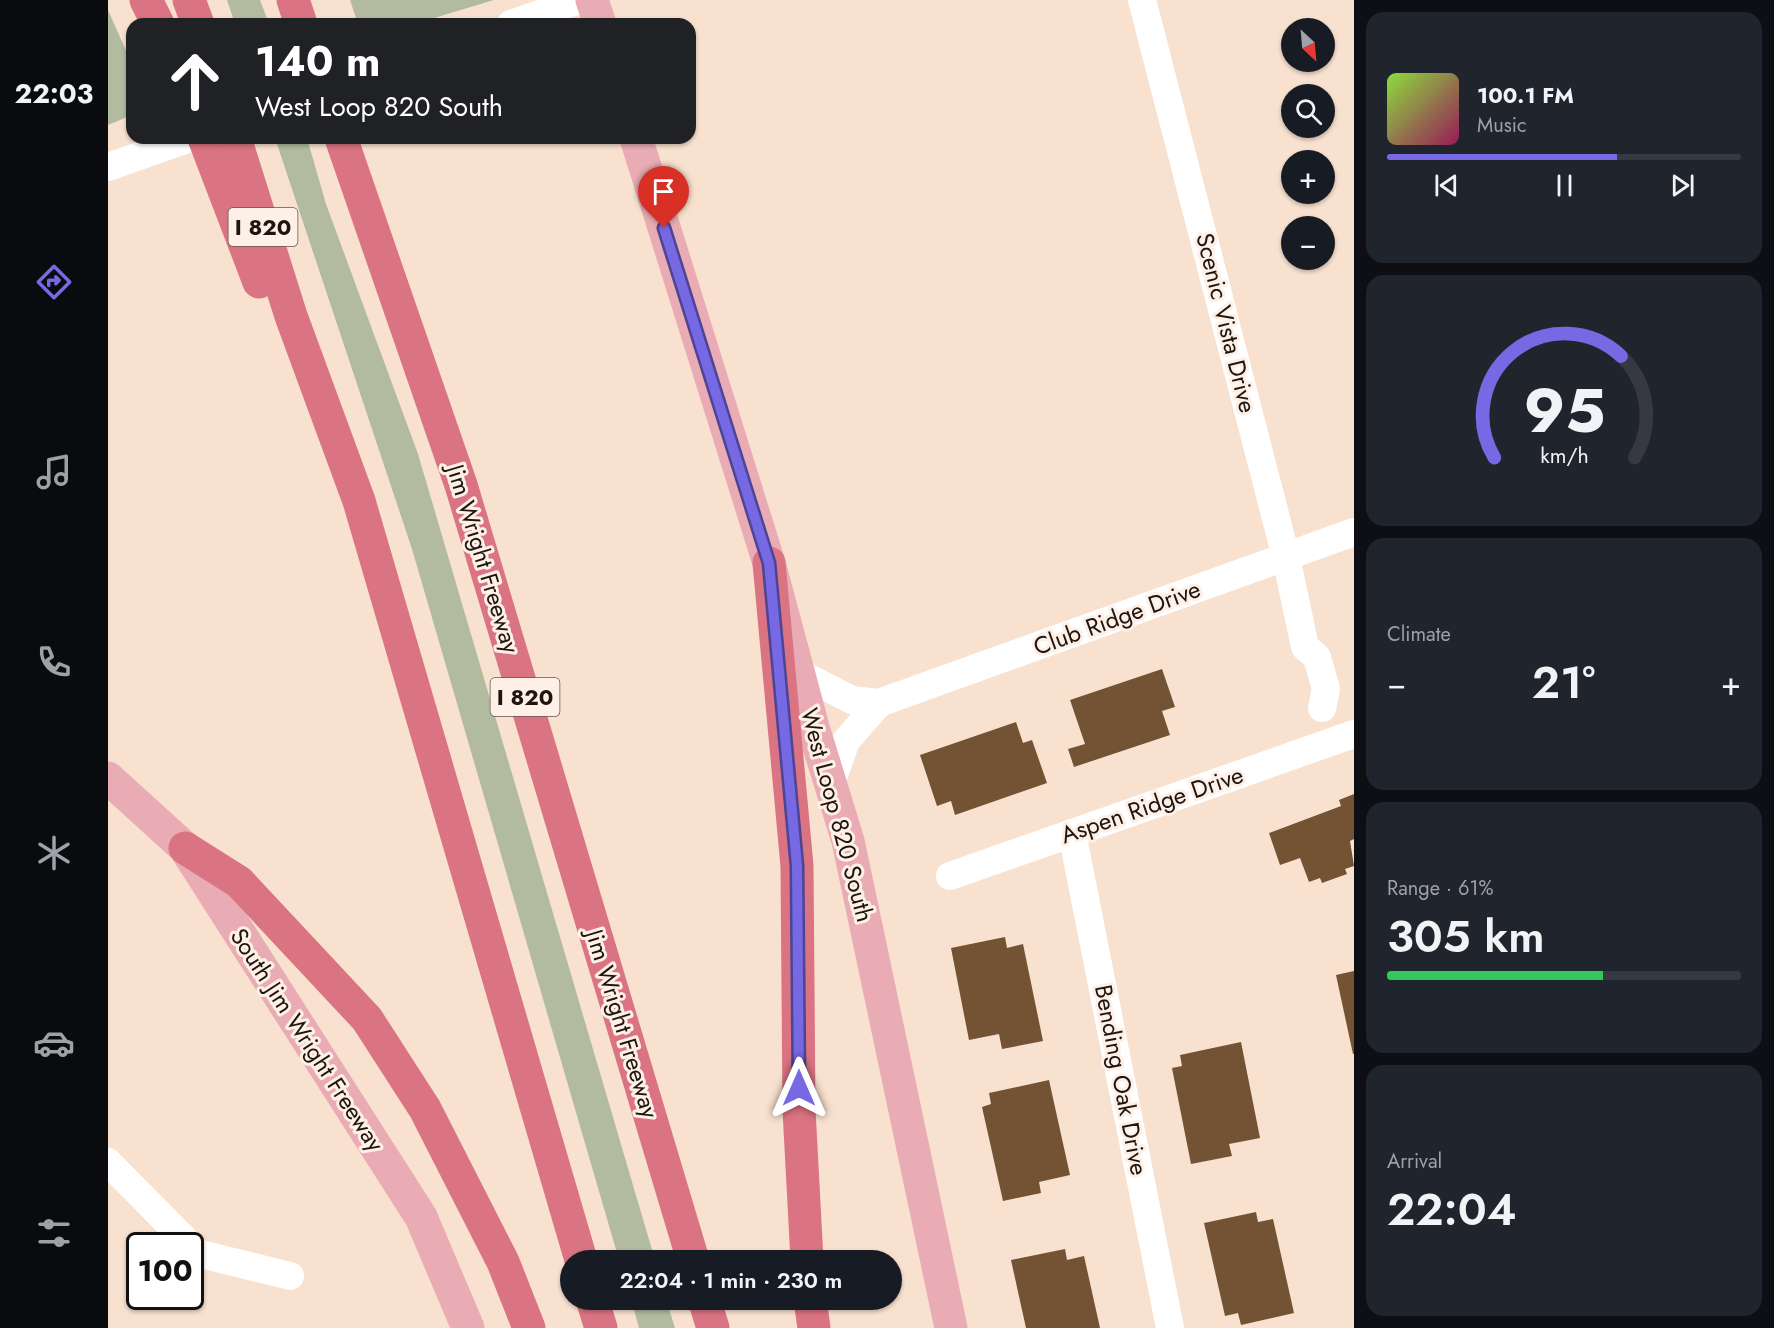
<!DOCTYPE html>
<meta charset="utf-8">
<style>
body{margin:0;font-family:Jost,sans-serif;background:#20242c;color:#f1f3f6;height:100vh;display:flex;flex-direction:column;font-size:22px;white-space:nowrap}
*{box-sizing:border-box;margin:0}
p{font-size:20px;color:#9ea1a6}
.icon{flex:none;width:33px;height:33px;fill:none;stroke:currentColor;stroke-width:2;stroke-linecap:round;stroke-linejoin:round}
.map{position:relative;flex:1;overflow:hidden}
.sheet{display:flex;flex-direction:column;gap:12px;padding:12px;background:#0d0f14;width:420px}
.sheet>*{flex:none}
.banner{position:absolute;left:18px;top:18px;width:570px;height:126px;border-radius:18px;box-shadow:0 2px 4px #0004;background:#202124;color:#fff;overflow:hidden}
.needle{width:39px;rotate:154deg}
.tools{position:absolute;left:1173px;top:18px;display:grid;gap:12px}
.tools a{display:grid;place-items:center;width:54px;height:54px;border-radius:50%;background:#171b24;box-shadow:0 2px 4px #0004;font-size:30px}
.speed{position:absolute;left:18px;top:1232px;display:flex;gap:12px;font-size:30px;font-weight:700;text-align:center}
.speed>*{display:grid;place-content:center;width:78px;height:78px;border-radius:50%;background:#171b24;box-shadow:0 2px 4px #0004;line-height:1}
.speed .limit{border:3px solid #111;border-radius:9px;background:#fff;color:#111}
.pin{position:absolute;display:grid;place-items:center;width:51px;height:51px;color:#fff;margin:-62px -26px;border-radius:50% 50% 50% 0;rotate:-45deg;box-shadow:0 0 6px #0007}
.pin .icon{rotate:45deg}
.me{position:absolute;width:66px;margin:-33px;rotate:0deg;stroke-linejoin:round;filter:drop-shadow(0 0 4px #0008)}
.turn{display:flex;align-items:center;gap:21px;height:126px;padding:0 30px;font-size:27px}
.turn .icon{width:78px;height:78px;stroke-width:2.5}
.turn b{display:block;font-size:42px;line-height:51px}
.big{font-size:45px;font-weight:600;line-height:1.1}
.sheet .tile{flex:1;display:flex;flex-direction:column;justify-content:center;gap:9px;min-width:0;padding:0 21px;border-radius:18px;background:#20242c}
.sheet .dial{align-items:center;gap:0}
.dial svg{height:156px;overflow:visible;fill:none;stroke:#363941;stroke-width:7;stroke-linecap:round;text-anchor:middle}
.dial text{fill:#f1f3f6;stroke:none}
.song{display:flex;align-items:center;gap:18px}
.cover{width:72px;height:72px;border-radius:9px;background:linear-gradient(135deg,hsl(90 70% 55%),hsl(330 70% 35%))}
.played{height:6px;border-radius:3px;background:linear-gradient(90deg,#7768e3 65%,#363941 65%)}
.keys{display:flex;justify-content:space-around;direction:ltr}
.heat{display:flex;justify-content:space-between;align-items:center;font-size:33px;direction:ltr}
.charge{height:9px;border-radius:4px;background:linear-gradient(90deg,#34c759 61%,#363941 0)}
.trip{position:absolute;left:452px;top:1250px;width:342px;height:60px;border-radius:30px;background:#171b24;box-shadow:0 2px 4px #0004;font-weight:600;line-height:60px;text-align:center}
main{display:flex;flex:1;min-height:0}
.menu{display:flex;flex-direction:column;width:108px;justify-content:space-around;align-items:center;background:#090b0e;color:#9ea1a6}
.menu .icon{width:42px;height:42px}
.menu .selected{color:#7768e3}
.menu b{font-size:27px;color:#f1f3f6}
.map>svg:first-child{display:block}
</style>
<main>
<nav class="menu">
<b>22:03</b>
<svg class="icon selected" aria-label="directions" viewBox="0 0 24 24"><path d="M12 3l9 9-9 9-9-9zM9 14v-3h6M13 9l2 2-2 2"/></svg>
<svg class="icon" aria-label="music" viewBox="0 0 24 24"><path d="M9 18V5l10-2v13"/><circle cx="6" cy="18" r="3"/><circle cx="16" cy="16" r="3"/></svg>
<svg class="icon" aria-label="phone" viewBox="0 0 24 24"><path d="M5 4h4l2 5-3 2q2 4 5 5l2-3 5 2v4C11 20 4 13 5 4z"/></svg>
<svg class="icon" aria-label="climate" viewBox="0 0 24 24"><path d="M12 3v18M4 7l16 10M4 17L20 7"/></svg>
<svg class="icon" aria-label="car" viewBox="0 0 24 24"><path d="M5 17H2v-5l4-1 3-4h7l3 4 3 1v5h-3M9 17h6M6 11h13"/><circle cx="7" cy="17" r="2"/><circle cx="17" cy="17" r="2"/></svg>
<svg class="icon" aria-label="filters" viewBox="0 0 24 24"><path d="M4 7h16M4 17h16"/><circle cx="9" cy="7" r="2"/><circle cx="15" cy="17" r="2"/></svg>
</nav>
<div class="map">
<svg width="1246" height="1328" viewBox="0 0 1246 1328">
<rect width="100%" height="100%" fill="#f8e1cf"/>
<g fill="#b2bba0">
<path d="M119,0H152L161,24H127Z"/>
<path d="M242,0H386L306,24H250Z"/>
<path d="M0,10L24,64V115L0,125Z"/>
<path d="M167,138H199L218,204L310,454L547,1260H511L304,549Z"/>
<path d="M523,1299H558L567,1328H531Z"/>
</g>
<g fill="#745234">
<path d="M1054,669L1067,707L1054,711L1062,735L966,767L960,749L977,744L962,700Z"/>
<path d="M908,722L915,743L924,740L939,783L847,815L843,801L829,806L812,755Z"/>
<path d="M1246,794V839L1242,841L1246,866L1237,869L1239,874L1214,883L1212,878L1201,882L1192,858L1172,865L1161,833L1233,806L1231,800Z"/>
<path d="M897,937L899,948L915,944L935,1041L894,1049L891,1034L861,1040L843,948Z"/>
<path d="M1246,971V1054H1245L1228,975Z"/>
<path d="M1133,1042L1152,1138L1121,1144L1124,1156L1083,1164L1064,1068L1074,1066L1072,1055Z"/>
<path d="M941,1080L962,1175L931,1182L933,1193L895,1201L874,1107L883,1104L881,1093Z"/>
<path d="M1148,1212L1150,1222L1165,1219L1186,1313L1133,1325L1130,1313L1117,1316L1096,1223Z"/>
<path d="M957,1249L959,1260L976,1256L992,1328H918L903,1260Z"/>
</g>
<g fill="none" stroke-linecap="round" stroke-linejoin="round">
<g stroke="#fff" stroke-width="28">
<path d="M1034,0L1178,557L1197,647L1209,657L1218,689L1214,708"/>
<path d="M403,24L471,0"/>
<path d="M0,167L82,138"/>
<path d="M691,673L744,700L771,703L1246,532"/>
<path d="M723,783L738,741L771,703"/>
<path d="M964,833L1062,1328"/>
<path d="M842,876L1246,734"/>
<path d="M0,1162L82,1245"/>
<path d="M82,1246L89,1253L182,1276"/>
</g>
<g stroke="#e9abb4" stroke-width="33">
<path d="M484,0L492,24"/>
<path d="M528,138L661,563L705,727L740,841L843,1328"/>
<path d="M0,778L77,848L313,1217L360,1328"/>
</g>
<g stroke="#da7382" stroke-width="33">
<path d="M38,0L50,24"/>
<path d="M81,0L90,24"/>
<path d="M185,0L193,24"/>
<path d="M96,138L151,282"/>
<path d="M127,138L183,316L251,501L473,1260"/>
<path d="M233,138L353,485L585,1260"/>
<path d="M661,563L689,866L691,1110L699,1260"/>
<path d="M77,848L131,882L259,1019L317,1109L395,1262L421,1328"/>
<path d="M484,1299L493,1328"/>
<path d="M596,1299L605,1328"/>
<path d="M702,1299L706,1328"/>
</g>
</g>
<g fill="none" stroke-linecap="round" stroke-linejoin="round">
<g stroke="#4d4494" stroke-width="15">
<path id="route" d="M556,228L661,563L689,866L691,1088"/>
</g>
<use href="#route" stroke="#7768e3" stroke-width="10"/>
</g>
<g text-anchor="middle" stroke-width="6" stroke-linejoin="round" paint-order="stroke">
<g fill="#fef0e6" stroke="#605750" stroke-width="1.5">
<rect x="120.5" y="208" width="69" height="38" rx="4.5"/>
<rect x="382.5" y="678" width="69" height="38" rx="4.5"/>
</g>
<g font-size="22" font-weight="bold" fill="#1d150f">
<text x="155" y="235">I 820</text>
<text x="417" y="705">I 820</text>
</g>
<g font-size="24" fill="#1d150f" stroke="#fef0e6">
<text transform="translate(1118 323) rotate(76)" y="8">Scenic Vista Drive</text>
<text transform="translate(375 559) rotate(73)" y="8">Jim Wright Freeway</text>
<text transform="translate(1009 618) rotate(-20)" y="8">Club Ridge Drive</text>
<text transform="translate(1044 805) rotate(-19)" y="8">Aspen Ridge Drive</text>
<text transform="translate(729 815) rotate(75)" y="8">West Loop 820 South</text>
<text transform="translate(514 1024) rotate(73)" y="8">Jim Wright Freeway</text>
<text transform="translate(199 1040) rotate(57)" y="8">South Jim Wright Freeway</text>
<text transform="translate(1013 1080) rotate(79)" y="8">Bending Oak Drive</text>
</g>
</g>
</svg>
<div class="tools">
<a><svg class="needle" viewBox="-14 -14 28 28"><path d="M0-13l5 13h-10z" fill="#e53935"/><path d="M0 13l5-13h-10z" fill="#9ea1a6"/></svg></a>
<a><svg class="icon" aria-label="search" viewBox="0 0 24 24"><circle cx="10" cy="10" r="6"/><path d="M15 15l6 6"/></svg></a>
<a>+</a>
<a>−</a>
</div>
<div class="speed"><div class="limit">100</div></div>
<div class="pin" style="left:556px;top:228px;background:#d93025"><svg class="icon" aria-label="arrive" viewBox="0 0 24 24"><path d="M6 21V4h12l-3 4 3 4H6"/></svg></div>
<svg class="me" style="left:691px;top:1088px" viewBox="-20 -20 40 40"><path d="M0-17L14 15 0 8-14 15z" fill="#7768e3" stroke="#fff" stroke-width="4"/></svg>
<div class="trip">22:04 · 1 min · 230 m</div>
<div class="banner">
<div class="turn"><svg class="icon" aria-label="ahead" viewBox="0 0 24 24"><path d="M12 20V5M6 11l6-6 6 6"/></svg><div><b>140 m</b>West Loop 820 South</div></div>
</div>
</div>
<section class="sheet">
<div class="tile">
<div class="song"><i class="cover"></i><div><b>100.1 FM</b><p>Music</p></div></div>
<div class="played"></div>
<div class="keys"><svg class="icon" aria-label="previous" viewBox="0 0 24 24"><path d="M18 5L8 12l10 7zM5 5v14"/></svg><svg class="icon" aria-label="pause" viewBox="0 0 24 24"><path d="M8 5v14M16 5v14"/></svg><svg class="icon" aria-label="next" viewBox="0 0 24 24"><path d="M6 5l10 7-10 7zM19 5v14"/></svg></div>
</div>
<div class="tile dial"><svg viewBox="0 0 100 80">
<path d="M14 69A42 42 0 1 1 86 69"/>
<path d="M14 69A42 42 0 0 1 79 17" stroke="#7768e3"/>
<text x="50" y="56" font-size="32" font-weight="700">95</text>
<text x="50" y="72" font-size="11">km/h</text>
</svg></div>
<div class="tile"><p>Climate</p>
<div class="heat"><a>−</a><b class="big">21°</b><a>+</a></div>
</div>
<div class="tile"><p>Range · 61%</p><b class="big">305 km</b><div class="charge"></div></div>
<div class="tile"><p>Arrival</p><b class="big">22:04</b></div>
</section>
</main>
